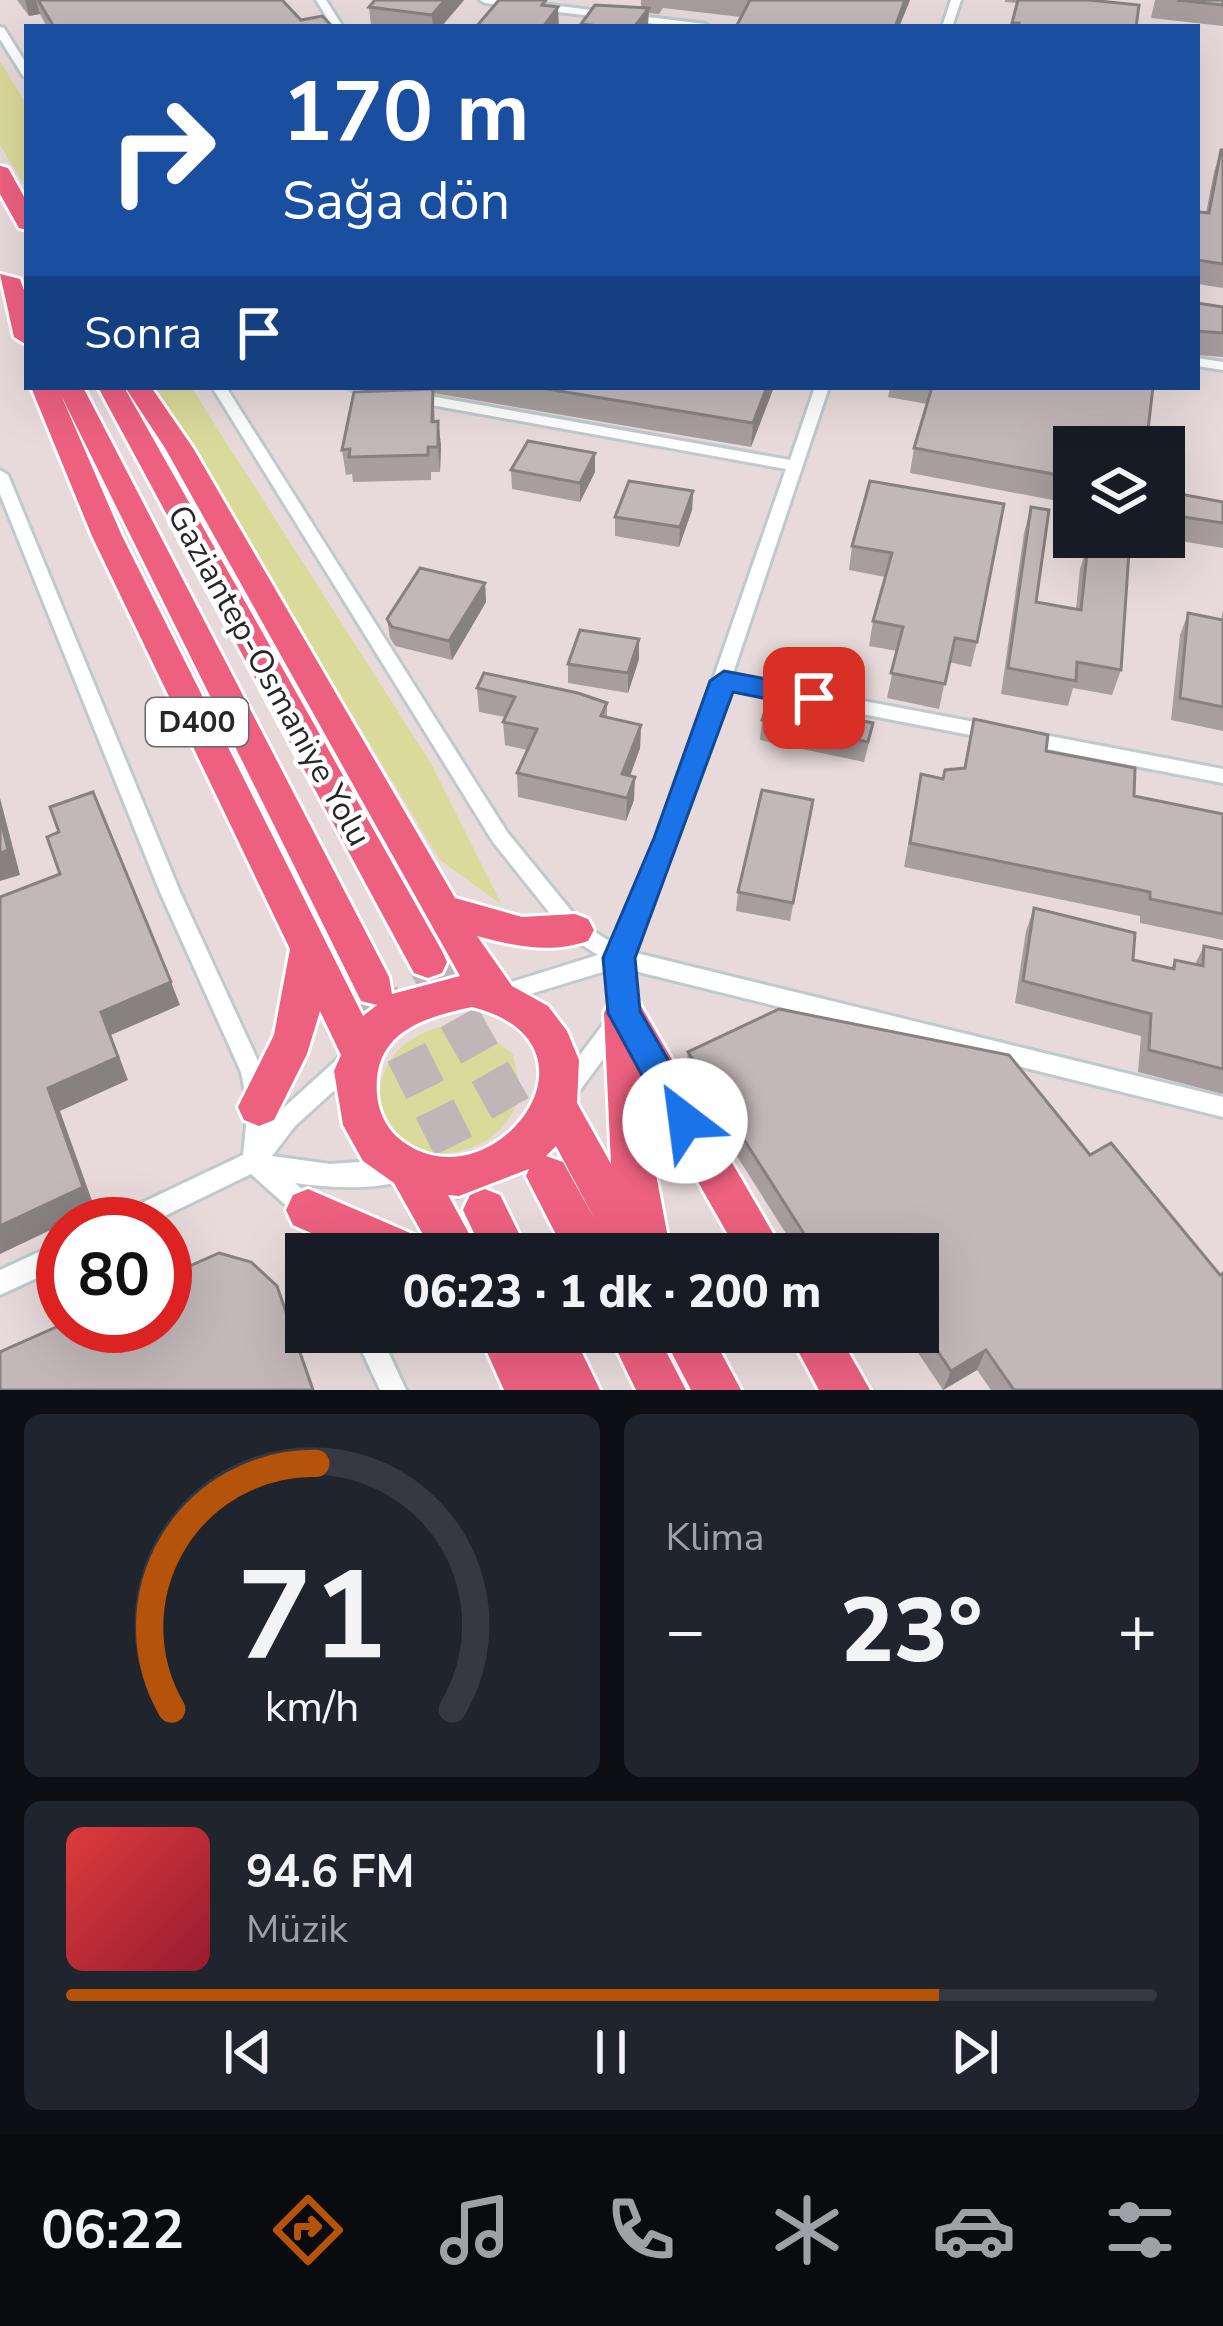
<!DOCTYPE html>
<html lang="tr">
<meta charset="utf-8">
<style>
body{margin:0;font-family:"Nunito Sans",sans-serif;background:#20242c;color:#f1f3f6;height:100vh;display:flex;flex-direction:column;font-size:45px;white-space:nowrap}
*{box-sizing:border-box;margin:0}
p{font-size:39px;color:#9ea1a6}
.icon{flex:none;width:66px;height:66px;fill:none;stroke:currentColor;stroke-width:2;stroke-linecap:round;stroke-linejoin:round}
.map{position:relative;height:1390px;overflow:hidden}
.panel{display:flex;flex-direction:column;gap:24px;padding:24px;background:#0d0f14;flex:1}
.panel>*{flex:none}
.hud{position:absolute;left:24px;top:24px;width:1176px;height:366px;border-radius:0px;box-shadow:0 12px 48px #0002;background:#1a4fa0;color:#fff;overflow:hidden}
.fabs{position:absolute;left:1053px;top:426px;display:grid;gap:24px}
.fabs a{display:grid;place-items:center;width:132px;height:132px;border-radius:0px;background:#171b24;box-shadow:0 12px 48px #0002;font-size:60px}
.speed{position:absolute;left:36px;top:1197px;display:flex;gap:24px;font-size:60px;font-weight:700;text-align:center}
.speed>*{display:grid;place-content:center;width:156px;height:156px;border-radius:50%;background:#171b24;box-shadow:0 12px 48px #0002;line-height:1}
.speed .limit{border:18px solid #d22;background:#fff;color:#111}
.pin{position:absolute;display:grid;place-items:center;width:102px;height:102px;color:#fff;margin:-51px;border-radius:24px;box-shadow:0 6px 18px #0006}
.me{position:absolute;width:132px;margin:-66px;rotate:330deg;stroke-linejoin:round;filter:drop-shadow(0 0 9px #0008)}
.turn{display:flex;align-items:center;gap:42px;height:252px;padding:0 60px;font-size:54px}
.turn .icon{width:156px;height:156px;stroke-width:2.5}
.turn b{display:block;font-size:84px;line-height:102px}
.then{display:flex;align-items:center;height:114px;padding:0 60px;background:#0003;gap:24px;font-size:45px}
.big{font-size:90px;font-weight:800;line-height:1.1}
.panel .widget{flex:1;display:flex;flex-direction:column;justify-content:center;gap:18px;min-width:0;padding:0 42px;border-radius:18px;background:#20242c}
.panel .dial{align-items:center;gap:0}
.dial svg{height:312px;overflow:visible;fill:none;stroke:#363941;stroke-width:7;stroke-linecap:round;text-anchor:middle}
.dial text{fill:#f1f3f6;stroke:none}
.song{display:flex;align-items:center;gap:36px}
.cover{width:144px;height:144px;border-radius:18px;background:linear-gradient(135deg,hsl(0 70% 55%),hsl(350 70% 35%))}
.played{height:12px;border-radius:6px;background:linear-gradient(90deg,#b45309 80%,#363941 80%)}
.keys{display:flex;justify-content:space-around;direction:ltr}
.heat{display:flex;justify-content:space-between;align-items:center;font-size:66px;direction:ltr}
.panel .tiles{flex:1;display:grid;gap:24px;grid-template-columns:1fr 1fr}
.widget:last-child{grid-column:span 2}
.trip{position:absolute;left:285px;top:1233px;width:654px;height:120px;border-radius:0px;background:#171b24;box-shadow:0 12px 48px #0002;font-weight:800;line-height:120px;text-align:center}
.dock{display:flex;height:192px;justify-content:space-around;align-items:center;background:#090b0e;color:#9ea1a6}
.dock .icon{width:84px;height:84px}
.dock .active{color:#b45309}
.dock b{font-size:54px;color:#f1f3f6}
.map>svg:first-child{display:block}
</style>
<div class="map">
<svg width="1223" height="1390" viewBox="0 0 1223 1390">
<rect width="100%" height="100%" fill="#e8dadb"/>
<g fill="#dada9b">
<path d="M0,61L27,105V189L0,145Z"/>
<path d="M154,387H191L432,765L502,905L440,860Z"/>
<path d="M457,1024L480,1028L513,1054L521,1094C510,1123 494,1142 464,1150C367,1176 341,1038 457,1024Z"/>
</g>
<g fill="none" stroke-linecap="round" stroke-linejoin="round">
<g stroke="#c1b6b7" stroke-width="42" stroke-dasharray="42 21" stroke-linecap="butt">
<path d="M428,962L539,1159"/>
<path d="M378,996L476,1191"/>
</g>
<g stroke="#becacd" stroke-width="6">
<g id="street">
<path d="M316,0H326L343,27H333Z"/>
<path d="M480,0H510L705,24L710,27H680L485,3Z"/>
<path d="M951,0H961L952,27H942Z"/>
<path d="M0,27L4,28L27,65V77L23,76L0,39Z"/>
<path d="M1197,358L1223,362V370L1197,366Z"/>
<path d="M212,387H226L507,832L582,924L614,944L658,838L786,469L354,391L347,387H379L790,460L815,387H829L732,676L996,726L1003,728L1005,733L1003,738L996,740L728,688L678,838L632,952L1223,1097V1117L631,970L635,1013L632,1020L575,1097L567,1100L559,1097L556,1090L559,1083L613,1011L609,970L497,1004L489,1001L486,995L489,989L598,955L568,936L493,842Z"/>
<path d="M0,470L8,475L180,892L263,1072L270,1107L269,1124L279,1112L344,1053L352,1050L360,1053L363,1060L360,1067L295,1126L272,1156L330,1164L403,1159L411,1162L415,1170L411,1178C376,1191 332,1188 295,1183L316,1202L341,1254H316L300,1218L251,1174L148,1224H111L114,1216L243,1155L248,1107L241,1072L160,892L0,494Z"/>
<path d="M1023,731L1223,769V783L1016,743L1014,738L1016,733Z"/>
<path d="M63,1241V1266L0,1295V1270Z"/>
<path d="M353,1332H379L406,1390H380Z"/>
</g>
</g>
<g stroke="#fff" stroke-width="6">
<g id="highway">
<path d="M0,166L8,168L27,202V230L19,228L0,194Z"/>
<path d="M0,274L20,279L27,299V345L14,337Z"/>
<path d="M31,387H83L389,977L392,994L460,976L165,448L125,387H151L193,448L455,898L522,917L575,914L588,919L594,930L588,941C550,954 514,946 477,936L512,986L548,1006L567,1031L579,1060L577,1103L611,1164L604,1013L610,1001L624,996L638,1001L785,1254H739L647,1092L649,1137L671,1254H614L607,1241L612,1254H566L526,1176L529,1169L459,1196L448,1195L480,1254H434L394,1183L363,1161L343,1125L334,1071L341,1055L320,1011L307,1054L274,1120L259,1126L244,1120L238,1107L274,1035L290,949L92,536ZM61,395L361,1001L377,1005L363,1016L122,536ZM472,1007C623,1045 485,1216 396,1136C385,1126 378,1109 377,1095C372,1033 421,1018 472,1007ZM556,1146L595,1220L563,1162L546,1156Z"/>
<path d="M98,387H124L442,951L447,962L442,973L428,978L414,973Z"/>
<path d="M308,1189L424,1239L430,1254H358L293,1225L286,1210L293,1195Z"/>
<path d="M485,1189L500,1195L529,1254H484L463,1210L470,1195Z"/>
<path d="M478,1332H572L600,1390H504Z"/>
<path d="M608,1332H656L686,1390H636Z"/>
<path d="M661,1332H710L741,1390H691Z"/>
<path d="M788,1332H837L870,1390H819Z"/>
</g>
</g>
<use href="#street" fill="#fff" fill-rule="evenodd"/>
<use href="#highway" fill="#ed6080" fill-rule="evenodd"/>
</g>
<g fill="#a89e9f">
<path d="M17,0H282L301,20L333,27H47L40,14L29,16Z"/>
<path d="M464,0L441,27H371L369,7Z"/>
<path d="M641,0H910L899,27L741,17L663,8L659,14L649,13L634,27H581V24L641,7Z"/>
<path d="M1005,0H1089L1136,27H1012L1017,3L1005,2Z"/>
<path d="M1155,0H1223V26L1151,18Z"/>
<path d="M1221,150H1223V288L1197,284V212L1206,213L1214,172Z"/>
<path d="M1197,303L1223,307V357L1197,355Z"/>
<path d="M396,387H774L751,447L433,393L435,421H438L441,446L440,472H431V480L353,482L352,474L346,475L342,450L414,390Z"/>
<path d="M890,387H1153L1074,447V504L910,473L914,448L927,404L888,397Z"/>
<path d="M595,453V472L580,502L512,489L511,470Z"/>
<path d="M870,481L977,642L971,667L949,662L939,709L887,698L897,651L869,646L873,621L885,577L849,570L852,546Z"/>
<path d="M693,491L692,510L679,547L615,536V517Z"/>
<path d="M1164,491L1223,502V548L1155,537H1164Z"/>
<path d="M1031,507L1036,602L1076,609L1080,569L1088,544L1121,670L1112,695L1073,688L1068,706L1001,694L1024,533Z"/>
<path d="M485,583L486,602L452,660L395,646L390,638L387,619Z"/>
<path d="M1223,610V731L1171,720L1180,635L1188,613L1221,620Z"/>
<path d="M639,639V659L628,693L568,683V664Z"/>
<path d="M477,688L607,703V717L641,725L640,748L630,776L634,800L626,821L518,797L517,773L527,750L505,745L503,722L505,717L479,712Z"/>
<path d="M974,719L1046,751L1134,796L1223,814V940L1140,923V916L904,867L921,774L943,779L964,768Z"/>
<path d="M762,720L869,742L864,762L760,740Z"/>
<path d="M813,800L790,921L736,911L738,892Z"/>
<path d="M1034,908L1133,960L1171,969L1175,960L1195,964L1204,946L1223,950V1094L1138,1072L1141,1036L1015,1003L1026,931Z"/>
<path d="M688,1052L1223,1390H991L977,1370L943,1390L904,1332H918V1254H799L686,1076Z"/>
</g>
<g fill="#888182">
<path d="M25,0H36L40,14L29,16Z"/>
<path d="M445,0H464L441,27H433L432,15Z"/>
<path d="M905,0H910L899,27H895Z"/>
<path d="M558,7L559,27H543Z"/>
<path d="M649,8L648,27H634Z"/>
<path d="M767,387H774L751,447L753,423Z"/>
<path d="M438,421L441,446L440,472L438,447Z"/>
<path d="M595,453V472L580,502V483Z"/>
<path d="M693,491L692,510L679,547L680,527Z"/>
<path d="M485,583L486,602L452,660L449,641Z"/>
<path d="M639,639V659L628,693V673Z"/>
<path d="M641,725L640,748L622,798V774Z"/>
<path d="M635,777L634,800L626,821L627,798Z"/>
<path d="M0,798L20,875L0,881Z"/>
<path d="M171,982L180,1005L111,1035L128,1080L60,1111L95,1209L0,1254V1226L48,1088L101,1012Z"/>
<path d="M986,1350L977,1370L943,1390L951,1371Z"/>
</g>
<g fill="#c3b8b9" stroke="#888182" stroke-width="3">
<path d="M38,0H282L301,20L322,16L333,27H54Z"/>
<path d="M375,0H445L432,15L369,7Z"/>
<path d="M499,0H546L542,5L558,7L543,27H476Z"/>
<path d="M750,0H905L895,27H736Z"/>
<path d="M1018,0H1089L1139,5L1136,27H1018L1019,23H1012Z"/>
<path d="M1177,0H1223V5Z"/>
<path d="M595,5L649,8L634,27H588L590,25L581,24Z"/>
<path d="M1221,150H1223V264L1197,260V212L1209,213Z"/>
<path d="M1197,303L1223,307V333L1197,331Z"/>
<path d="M535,387H767L753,423Z"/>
<path d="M932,387H1153L1146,447H1074V478L914,448Z"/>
<path d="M433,389L432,422L438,421V447H428V455L349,457L350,449L342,450L354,392Z"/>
<path d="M528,441L595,453L580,483L511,470Z"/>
<path d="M629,481L693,491L680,527L615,517Z"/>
<path d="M870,481L1004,504L977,642L955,638L945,684L891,673L903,627L873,621L892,553L852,546Z"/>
<path d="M1164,491L1223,502V523L1164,514Z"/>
<path d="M1031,507L1049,510L1036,602L1081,610L1088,544L1129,551L1121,670L1077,662L1076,681L1008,668Z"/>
<path d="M420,568L485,583L449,641L392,627L387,619Z"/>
<path d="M1188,613L1223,620V707L1180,698Z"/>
<path d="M580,630L639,639L628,673L568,664Z"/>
<path d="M484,673L578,693L607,703L601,716L641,725L622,774L635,777L627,798L517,773L537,729L503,722L515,697L477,688Z"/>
<path d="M768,702L873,723L868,742L762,720Z"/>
<path d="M974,719L1048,735L1046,751L1135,768L1134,796L1223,814V914L1150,899V892L910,843L921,774L943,779L945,770L965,768Z"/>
<path d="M762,790L813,800L793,903L738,892Z"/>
<path d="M93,792L171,982L101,1012L118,1057L48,1088L83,1187L0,1226V897L60,874L47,837L59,832L50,807Z"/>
<path d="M0,817L8,850L0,853Z"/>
<path d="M1034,908L1135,933L1133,960L1174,969L1175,960L1203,966L1204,946L1223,950V1069L1149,1050L1151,1014L1023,981Z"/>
<path d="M779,1009L1009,1055L1090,1155L1111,1143L1220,1275L1223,1273V1390H1014L986,1350L951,1371L918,1322V1254H817L688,1052Z"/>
<path d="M219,1253L251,1262L277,1286L313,1390H0V1352L63,1324V1326H165V1277Z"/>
</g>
<path fill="#1a73e8" stroke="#114b97" stroke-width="3" d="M724,671L814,688L828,698L814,708L733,692L635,958L640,1011L703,1121L697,1132L685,1137L673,1132L608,1013L603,958L654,838L710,681Z"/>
<g text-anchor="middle" stroke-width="9" stroke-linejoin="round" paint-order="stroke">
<rect fill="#fff" stroke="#686868" stroke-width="3" x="146" y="698" width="102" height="48" rx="9"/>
<g font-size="30" font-weight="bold" fill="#272727">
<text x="197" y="732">D400</text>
</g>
<g font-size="33" fill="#272727" stroke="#fff">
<text transform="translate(270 675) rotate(61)" y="12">Gaziantep-Osmaniye Yolu</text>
</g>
</g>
</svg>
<div class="fabs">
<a><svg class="icon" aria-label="layers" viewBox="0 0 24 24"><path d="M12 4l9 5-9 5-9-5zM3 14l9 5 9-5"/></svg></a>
</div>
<div class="speed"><div class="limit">80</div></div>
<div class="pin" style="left:814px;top:698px;background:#d93025"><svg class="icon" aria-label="arrive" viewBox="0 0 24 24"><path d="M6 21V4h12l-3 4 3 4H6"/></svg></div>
<svg class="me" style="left:685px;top:1121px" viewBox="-20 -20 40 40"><circle r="19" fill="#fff"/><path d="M0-13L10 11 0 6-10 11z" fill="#1a73e8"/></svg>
<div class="trip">06:23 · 1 dk · 200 m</div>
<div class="hud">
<div class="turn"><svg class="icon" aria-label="right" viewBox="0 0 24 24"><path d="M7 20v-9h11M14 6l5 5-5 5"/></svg><div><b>170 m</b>Sağa dön</div></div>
<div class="then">Sonra<svg class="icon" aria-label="arrive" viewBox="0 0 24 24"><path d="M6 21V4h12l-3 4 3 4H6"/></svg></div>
</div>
</div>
<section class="panel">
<div class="tiles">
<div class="widget dial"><svg viewBox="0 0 100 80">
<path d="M14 69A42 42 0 1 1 86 69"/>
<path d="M14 69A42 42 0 0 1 51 6" stroke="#b45309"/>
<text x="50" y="56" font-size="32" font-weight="700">71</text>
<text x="50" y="72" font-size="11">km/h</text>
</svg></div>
<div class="widget"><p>Klima</p>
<div class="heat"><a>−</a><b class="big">23°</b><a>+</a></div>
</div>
<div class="widget">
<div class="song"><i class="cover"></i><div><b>94.6 FM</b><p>Müzik</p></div></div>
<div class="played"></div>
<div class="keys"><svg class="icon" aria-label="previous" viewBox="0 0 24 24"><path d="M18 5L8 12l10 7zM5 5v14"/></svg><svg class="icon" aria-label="pause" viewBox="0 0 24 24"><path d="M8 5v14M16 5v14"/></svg><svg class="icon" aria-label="next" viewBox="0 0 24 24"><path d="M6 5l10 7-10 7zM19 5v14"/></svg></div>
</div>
</div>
</section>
<nav class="dock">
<b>06:22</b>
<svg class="icon active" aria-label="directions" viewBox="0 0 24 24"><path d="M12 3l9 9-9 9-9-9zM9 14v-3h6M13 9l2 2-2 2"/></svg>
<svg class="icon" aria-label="music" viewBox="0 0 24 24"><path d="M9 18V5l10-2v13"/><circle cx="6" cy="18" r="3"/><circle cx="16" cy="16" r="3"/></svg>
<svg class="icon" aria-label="phone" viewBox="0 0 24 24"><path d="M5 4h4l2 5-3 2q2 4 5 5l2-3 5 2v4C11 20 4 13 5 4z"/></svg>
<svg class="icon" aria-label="climate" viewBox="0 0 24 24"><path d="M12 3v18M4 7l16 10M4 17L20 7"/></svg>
<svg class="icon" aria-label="car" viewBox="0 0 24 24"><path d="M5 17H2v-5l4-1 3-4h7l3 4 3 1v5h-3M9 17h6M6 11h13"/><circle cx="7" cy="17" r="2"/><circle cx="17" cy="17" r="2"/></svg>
<svg class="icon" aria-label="filters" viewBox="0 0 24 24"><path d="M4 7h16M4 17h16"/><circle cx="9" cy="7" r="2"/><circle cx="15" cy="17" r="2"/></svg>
</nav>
